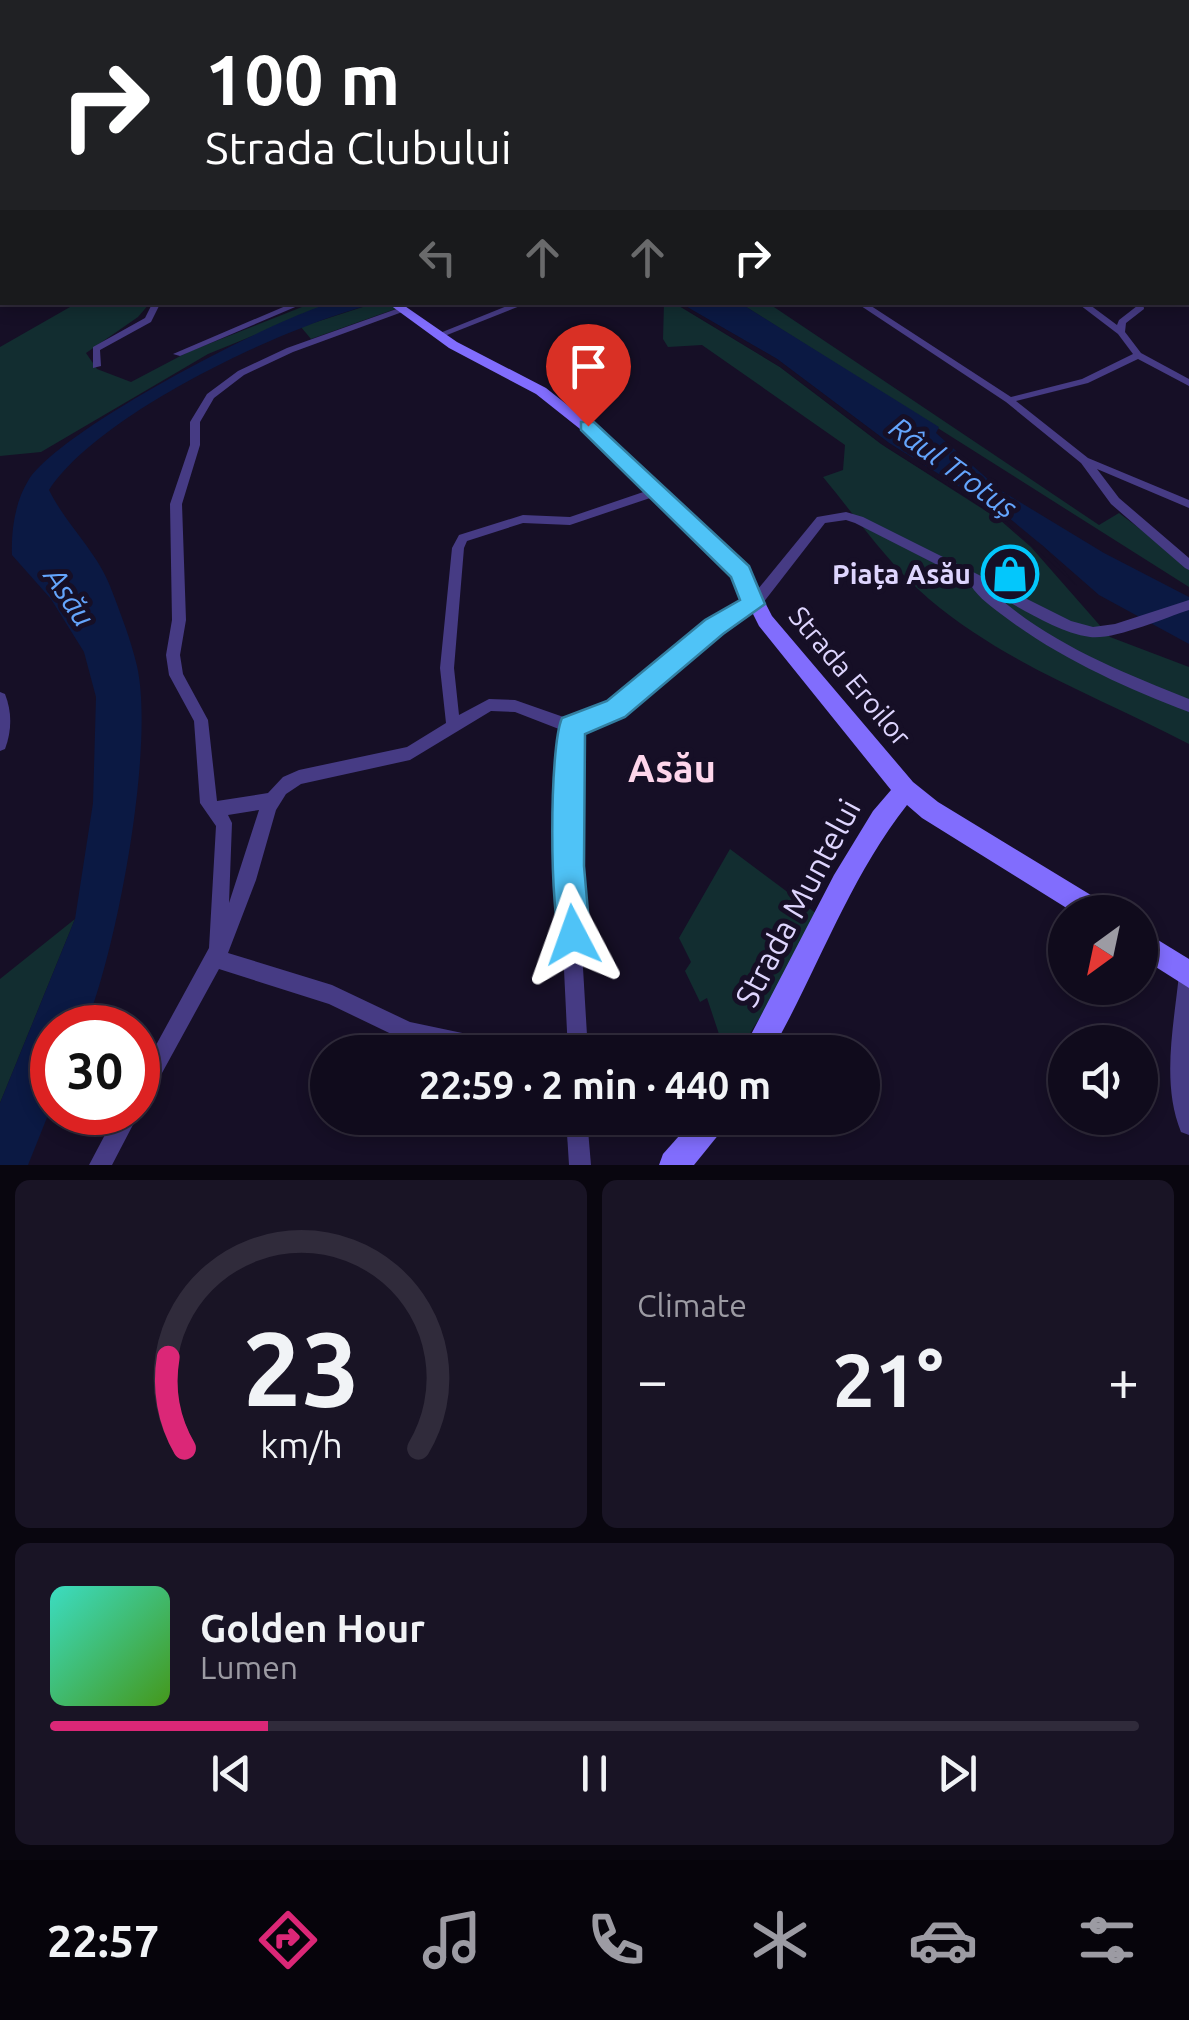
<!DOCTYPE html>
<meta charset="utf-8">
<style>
body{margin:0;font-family:Ubuntu,sans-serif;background:#191425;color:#f1f3f6;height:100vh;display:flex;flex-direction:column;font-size:38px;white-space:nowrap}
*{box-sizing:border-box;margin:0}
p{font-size:32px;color:#9c9ba3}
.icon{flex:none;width:55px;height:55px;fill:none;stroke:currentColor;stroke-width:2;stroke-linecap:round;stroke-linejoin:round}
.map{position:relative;height:1165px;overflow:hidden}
.details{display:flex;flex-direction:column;gap:15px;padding:15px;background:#09060f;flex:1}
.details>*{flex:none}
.banner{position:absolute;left:0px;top:0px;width:1190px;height:305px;box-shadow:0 5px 15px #0003,0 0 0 2px #302b3b;background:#202124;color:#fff;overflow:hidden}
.needle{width:65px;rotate:213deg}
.fabs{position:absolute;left:1048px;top:895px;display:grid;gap:20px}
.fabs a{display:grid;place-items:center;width:110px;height:110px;border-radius:50%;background:#100b1c;box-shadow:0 5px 15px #0003,0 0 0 2px #302b3b;font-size:50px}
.speed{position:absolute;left:30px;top:1005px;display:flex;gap:20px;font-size:50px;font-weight:700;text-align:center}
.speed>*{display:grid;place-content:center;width:130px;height:130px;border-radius:50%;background:#100b1c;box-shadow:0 5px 15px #0003,0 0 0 2px #302b3b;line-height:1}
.speed .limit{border:15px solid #d22;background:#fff;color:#111}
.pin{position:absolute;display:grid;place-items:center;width:85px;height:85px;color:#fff;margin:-102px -42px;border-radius:50% 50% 50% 0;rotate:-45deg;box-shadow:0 0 10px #0007}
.pin .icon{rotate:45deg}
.me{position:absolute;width:110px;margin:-55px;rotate:356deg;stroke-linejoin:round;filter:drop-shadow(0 0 8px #0008)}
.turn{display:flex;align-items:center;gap:35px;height:210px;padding:0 40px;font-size:45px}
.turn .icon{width:130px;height:130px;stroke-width:2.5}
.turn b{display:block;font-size:70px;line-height:85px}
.lanes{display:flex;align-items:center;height:95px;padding:0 40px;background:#0003;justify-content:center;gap:50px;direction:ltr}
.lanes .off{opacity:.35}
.big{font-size:75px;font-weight:700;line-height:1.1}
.details .tile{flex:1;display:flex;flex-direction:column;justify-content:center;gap:15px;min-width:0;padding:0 35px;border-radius:15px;background:#191425}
.details .dial{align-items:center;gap:0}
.dial svg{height:260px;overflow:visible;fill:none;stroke:#302b3b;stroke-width:7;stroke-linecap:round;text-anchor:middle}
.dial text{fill:#f1f3f6;stroke:none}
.song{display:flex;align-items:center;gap:30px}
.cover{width:120px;height:120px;border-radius:15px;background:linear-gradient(135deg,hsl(170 70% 55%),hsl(100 70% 35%))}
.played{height:10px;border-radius:5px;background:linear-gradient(90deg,#db2777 20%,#302b3b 20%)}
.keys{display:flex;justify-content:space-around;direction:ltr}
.heat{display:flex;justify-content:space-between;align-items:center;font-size:55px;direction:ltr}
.details .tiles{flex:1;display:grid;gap:15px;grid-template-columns:1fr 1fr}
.tile:last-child{grid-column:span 2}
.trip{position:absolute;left:310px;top:1035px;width:570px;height:100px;border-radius:50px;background:#100b1c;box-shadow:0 5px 15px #0003,0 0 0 2px #302b3b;font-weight:700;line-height:100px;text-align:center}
.tabs{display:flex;height:160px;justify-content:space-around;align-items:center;background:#06040b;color:#9c9ba3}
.tabs .icon{width:70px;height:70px}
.tabs .on{color:#db2777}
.tabs b{font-size:45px;color:#f1f3f6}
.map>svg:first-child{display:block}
</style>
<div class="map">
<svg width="1189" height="1165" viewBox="0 0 1189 1165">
<rect width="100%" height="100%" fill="#160f26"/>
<g fill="#122d30">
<path d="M77,303H150L138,317L86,353L97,369L131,382L188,352L312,303H334L208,354L41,452L0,456V347Z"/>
<path d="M375,303H412L311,339L301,327Z"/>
<path d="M664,303H674L780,367L881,444L1000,520L1031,547L1110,637L1189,667V744C1100,697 1007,665 929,599C888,564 857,518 823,477L843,470L845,445L702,345L668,347L663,339Z"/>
<path d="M740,303H768L1099,525L1119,513L1189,566V587Z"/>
<path d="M730,849L817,914L811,937L738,1052H725L707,998L700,1002L685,971L691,962L679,938Z"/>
<path d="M75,919L0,1103V979Z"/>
</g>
<g fill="#0b1943">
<path d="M331,303H377C287,325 100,412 49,490C65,523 97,552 110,586C120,612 131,640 137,666C155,747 117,950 85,1027L52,1028V1105L28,1165H0V1103L75,919L93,803L96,697L84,652L51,599L12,555C11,531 15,502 28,481C57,431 271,320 331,303Z"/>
<path d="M680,303H740L939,427L936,433L1000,490L1104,553L1189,597V644L1099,595L1043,546L889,443L777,359Z"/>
</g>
<path fill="#160f26" d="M680,303L777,359L889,443L1008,517L1043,546L1077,586L1005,521L886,447L780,367L675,303Z"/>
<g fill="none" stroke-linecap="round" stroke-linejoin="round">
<g fill="#463b84" fill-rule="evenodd">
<rect x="1188" y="205" width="1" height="4"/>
<rect x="1188" y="293" width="1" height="4"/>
<path d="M153,302H161L151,322L100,350L101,366L93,368V347L145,318Z"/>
<path d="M295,302H307L180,356L173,354Z"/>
<path d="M517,302H530L442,337L435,335Z"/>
<path d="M855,302H865L1011,397L1082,379L1133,354L1118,334L1076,302H1086L1117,325L1119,320L1137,306L1135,302H1143L1144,309L1126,323L1125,332L1141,353L1189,379V386L1138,359L1088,383L1016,401L1088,458L1189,500V508L1097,469L1119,498L1189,558V570L1185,568L1111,504L1081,463L1006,402Z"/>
<path d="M402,307L406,309L405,311L293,352L244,375L214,398L200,422V445L182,504L186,620L180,655L183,674L208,720L217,801L268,793L283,777L299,770L407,747L446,723L440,668L452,548L459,535L523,515L570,517L655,488L659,489L661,492L659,495L570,525L523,523L467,541L464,548L454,668L459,715L489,699L515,700L572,720L611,704L709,623L749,600L817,517L846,512L863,517L1071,621L1093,627L1115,624L1189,600V610C1164,618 1115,640 1090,637C1057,632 1025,610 996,595C1051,644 1122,672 1189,699V712C1123,687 1057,657 1001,614C989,605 973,593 969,581L855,523L846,520L825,523L759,608L719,631L621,714L579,731L577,867L588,1052H568L559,867L564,731L515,712L491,711L410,760L301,784L286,794L276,810L256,880L228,953L332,985L410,1022L505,1042L512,1045L515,1052H459L408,1042L329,1004L219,969L145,1104L138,1107L140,1112L136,1119L112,1165H89L117,1112H138V1078L209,948L216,826L200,803L194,721L169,675L166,655L172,620L170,504L190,445V422L207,394L238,371L287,348ZM259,810L229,903L232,823L228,815Z"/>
<path d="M0,692L5,694C12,712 12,730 5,749L0,751Z"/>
<path d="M1188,965H1189V1135L1181,1132C1161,1083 1174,1025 1179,974L1181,967Z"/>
<path d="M566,1118H587L591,1165H569Z"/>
</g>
<g fill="#816dfd" fill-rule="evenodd">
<path d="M386,302H399L457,342L546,388L614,442L747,567L772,616L913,782L938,802L1104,903L1107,912H1073L922,818L907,805C848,880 818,970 771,1052H742L834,875L873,811L891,790L759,626L734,576L604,448L536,394L449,348Z"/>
<path d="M1140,929L1189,959V988L1140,957Z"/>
<path d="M695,1118H729L724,1128L694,1165H659L663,1154Z"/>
</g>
<rect fill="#d35dfd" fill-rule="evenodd" x="1188" y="249" width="1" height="6"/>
</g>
<linearGradient id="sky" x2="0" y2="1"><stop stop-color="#0c0815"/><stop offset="0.46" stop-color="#363752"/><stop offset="1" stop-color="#363752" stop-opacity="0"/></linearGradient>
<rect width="1189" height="302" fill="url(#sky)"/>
<path fill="#4fc3f7" stroke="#337fa1" stroke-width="2.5" d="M581,422H594L749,566L765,604L723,634L625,717L585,734L584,866L590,935L585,946L573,951L562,946C549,916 549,747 562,718L607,701L705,620L740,600L731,577L581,430Z"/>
<defs>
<g id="shop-ring" transform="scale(2.875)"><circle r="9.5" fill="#160f26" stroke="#03c7fc" stroke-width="1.5"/><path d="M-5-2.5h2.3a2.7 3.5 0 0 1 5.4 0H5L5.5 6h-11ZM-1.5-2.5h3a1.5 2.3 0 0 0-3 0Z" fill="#03c7fc"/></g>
</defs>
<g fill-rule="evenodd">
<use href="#shop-ring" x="1010" y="574"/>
</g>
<g text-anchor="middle" stroke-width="10" stroke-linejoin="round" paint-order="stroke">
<g font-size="28" font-weight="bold" fill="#ded5fe" stroke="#160f26" text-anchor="end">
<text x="971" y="584">Piața Asău</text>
</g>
<g font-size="28" fill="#ded5fe" stroke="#160f26">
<text transform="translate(850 676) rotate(50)" y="10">Strada Eroilor</text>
</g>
<g font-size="30" font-style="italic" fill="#64a5fd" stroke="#160f26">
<text transform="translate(953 468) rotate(36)" y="10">Râul Trotuș</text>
<text transform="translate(69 597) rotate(56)" y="10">Asău</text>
</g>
<g font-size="32" fill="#ded5fe" stroke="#160f26">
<text transform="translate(798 903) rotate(-62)" y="11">Strada Muntelui</text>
</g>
<g font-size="38" font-weight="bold" fill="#fed6eb" stroke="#160f26">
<text x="672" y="782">Asău</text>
</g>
</g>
</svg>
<div class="fabs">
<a><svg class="needle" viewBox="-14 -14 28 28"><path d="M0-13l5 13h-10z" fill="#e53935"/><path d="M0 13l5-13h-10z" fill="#9c9ba3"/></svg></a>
<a><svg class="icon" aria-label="sound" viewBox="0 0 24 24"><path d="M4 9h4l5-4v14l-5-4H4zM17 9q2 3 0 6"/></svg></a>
</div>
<div class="speed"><div class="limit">30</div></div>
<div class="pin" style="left:588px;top:426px;background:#d93025"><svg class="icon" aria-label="arrive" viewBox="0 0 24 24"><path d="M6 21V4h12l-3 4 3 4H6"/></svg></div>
<svg class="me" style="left:573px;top:935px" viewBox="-20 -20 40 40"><path d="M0-17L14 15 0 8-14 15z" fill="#4fc3f7" stroke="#fff" stroke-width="4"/></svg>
<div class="trip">22:59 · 2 min · 440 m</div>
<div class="banner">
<div class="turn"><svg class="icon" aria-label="right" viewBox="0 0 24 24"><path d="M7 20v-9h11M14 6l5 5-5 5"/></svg><div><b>100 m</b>Strada Clubului</div></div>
<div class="lanes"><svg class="icon off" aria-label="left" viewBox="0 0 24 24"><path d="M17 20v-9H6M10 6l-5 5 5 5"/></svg><svg class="icon off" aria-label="ahead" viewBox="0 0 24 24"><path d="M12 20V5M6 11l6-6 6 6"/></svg><svg class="icon off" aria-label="ahead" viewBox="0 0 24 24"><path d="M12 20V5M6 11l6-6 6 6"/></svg><svg class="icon" aria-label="right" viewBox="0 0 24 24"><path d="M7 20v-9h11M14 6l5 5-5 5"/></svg></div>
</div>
</div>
<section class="details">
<div class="tiles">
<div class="tile dial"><svg viewBox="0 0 100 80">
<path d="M14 69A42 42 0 1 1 86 69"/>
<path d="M14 69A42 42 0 0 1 9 41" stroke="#db2777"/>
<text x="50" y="56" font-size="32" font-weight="700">23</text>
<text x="50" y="72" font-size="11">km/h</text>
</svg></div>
<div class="tile"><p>Climate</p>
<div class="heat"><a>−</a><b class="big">21°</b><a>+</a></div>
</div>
<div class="tile">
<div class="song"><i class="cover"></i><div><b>Golden Hour</b><p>Lumen</p></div></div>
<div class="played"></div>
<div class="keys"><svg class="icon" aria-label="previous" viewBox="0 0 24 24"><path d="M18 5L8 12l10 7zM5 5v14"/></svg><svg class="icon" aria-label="pause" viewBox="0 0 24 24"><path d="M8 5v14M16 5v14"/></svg><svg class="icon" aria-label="next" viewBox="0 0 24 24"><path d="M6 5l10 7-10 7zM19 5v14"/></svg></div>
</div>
</div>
</section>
<nav class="tabs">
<b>22:57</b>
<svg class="icon on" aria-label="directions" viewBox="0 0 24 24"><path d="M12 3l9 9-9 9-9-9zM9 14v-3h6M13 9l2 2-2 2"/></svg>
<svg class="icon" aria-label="music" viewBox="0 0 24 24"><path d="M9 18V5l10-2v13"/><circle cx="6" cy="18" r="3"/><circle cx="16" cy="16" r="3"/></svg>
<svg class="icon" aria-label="phone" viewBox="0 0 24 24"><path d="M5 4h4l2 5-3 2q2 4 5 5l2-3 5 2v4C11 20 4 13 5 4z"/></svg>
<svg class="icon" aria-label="climate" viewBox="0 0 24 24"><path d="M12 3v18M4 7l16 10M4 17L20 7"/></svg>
<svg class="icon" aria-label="car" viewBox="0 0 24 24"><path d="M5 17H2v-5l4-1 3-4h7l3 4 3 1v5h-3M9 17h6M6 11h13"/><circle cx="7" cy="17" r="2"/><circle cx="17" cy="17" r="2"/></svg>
<svg class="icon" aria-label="filters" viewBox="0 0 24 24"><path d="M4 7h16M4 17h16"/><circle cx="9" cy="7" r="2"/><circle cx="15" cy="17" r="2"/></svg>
</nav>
